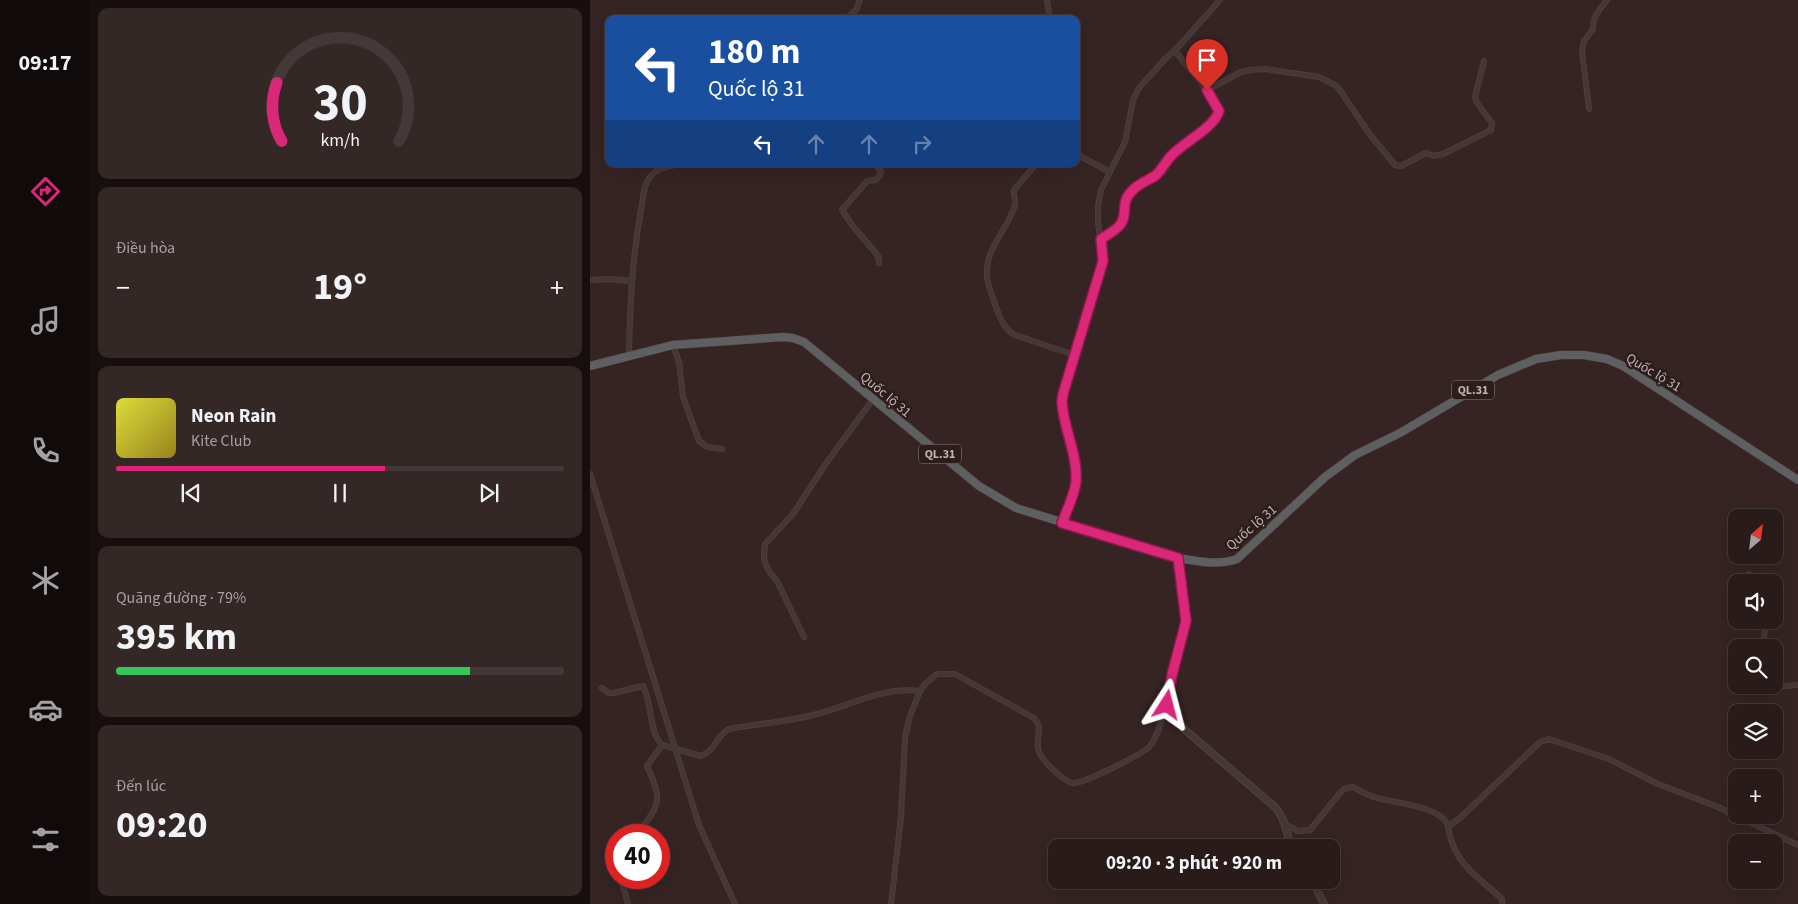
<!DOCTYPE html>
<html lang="vi">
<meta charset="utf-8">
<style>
body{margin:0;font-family:"Source Sans 3",sans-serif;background:#342827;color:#f1f3f6;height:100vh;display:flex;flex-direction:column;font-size:19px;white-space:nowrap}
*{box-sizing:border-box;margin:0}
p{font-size:16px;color:#a5a1a2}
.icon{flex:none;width:28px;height:28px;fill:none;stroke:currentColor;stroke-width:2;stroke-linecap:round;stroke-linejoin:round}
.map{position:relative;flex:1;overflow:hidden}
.sheet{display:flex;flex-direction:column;gap:8px;padding:8px;background:#160f0e;width:500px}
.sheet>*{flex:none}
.hud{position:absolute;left:15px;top:15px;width:475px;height:152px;border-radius:10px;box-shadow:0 5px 20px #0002,0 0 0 1px #443939;background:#1a4fa0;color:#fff;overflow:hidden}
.needle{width:32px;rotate:28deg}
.tools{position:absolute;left:1138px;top:509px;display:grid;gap:10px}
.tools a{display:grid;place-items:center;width:55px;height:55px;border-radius:10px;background:#281b1a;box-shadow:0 5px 20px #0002,0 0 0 1px #443939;font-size:25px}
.speed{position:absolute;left:15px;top:824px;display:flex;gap:10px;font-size:25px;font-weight:700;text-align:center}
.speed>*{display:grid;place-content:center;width:65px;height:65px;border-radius:50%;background:#281b1a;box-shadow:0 5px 20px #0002,0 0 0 1px #443939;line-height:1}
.speed .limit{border:8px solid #d22;background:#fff;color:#111}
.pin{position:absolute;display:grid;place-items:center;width:42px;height:42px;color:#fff;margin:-51px -21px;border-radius:50% 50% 50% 0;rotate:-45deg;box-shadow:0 0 5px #0007}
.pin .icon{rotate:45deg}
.me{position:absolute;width:55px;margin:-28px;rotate:9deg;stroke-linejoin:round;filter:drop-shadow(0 0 4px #0008)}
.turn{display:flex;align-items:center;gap:18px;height:105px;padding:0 20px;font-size:22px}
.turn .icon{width:65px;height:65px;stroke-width:2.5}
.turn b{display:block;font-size:35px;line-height:42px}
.lanes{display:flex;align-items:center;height:48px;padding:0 20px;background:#0003;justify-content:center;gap:25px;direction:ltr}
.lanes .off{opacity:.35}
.big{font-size:38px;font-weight:700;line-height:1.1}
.sheet .tile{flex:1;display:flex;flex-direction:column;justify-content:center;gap:8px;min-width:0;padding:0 18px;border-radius:10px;background:#342827}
.sheet .dial{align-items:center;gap:0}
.dial svg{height:130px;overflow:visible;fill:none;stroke:#443939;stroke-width:7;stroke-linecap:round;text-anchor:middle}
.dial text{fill:#f1f3f6;stroke:none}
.song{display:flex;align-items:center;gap:15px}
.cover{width:60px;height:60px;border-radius:8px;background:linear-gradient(135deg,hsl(60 70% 55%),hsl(50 70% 35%))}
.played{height:5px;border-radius:2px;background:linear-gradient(90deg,#db2777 60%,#443939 60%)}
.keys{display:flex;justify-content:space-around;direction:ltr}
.heat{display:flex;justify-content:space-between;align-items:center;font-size:28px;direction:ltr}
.charge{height:8px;border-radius:4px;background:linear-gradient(90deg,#34c759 79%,#443939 0)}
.trip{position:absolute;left:458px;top:839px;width:292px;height:50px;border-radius:10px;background:#281b1a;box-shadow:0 5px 20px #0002,0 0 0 1px #443939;font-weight:700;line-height:50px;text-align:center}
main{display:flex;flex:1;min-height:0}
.tabs{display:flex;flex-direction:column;width:90px;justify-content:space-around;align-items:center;background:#100b0a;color:#a5a1a2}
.tabs .icon{width:35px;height:35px}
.tabs .current{color:#db2777}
.tabs b{font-size:22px;color:#f1f3f6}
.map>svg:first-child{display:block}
</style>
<main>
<nav class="tabs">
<b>09:17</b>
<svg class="icon current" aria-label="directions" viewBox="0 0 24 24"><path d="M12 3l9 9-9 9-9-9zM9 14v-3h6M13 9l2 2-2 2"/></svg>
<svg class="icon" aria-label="music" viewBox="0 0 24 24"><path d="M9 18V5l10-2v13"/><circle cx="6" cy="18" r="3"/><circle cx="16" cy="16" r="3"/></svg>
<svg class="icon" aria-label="phone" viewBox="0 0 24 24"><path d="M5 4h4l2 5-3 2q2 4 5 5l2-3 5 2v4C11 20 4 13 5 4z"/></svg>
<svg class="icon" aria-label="climate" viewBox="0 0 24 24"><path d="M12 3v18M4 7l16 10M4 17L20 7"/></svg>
<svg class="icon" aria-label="car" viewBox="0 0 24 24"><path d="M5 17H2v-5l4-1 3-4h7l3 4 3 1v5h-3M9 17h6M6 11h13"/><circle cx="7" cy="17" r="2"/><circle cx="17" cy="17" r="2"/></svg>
<svg class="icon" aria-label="filters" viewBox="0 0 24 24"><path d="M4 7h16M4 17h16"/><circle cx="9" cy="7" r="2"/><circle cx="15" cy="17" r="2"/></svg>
</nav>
<section class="sheet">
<div class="tile dial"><svg viewBox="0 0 100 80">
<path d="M14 69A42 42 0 1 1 86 69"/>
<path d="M14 69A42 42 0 0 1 11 33" stroke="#db2777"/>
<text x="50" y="56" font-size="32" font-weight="700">30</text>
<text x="50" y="72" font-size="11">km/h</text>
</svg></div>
<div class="tile"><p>Điều hòa</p>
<div class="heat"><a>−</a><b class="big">19°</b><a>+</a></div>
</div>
<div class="tile">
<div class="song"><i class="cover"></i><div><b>Neon Rain</b><p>Kite Club</p></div></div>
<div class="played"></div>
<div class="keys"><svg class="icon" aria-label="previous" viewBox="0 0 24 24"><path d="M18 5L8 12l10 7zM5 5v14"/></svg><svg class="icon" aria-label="pause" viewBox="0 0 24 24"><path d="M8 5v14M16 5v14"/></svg><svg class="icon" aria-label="next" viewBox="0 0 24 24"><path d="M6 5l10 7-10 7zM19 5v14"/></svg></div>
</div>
<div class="tile"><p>Quãng đường · 79%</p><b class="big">395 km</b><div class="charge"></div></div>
<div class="tile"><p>Đến lúc</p><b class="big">09:20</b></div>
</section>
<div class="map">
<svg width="1208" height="904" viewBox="0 0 1208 904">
<rect width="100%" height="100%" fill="#352423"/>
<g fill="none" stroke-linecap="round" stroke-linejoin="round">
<g stroke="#4f4040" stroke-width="6">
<g id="minor">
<path d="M457,0L460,19"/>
<path d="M255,19L266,10L270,0"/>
<path d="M585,51L617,90L651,72L661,70L675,69L729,77L747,86L781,136L805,165L811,166L836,153L844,156L853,154L901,130L902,123L887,103L885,97L894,61"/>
<path d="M999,109L992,51L994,41L1003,29C1002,17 1010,9 1017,0"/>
<path d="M486,154L520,172"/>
<path d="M285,164L291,171L290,175L286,180L277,181L252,210L262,225L286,253L289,258V263"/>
<path d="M446,164L424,190C423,195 426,200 425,205C418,230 394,249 397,277C398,287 403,297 406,307C411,319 413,328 425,335L484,355"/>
<path d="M511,239C518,234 528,230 532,222C538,209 529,202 545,188C551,183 558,180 565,176C572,170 576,161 582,155C594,143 624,128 629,111L617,90"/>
<path d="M0,280L19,279L41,281"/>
<path d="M83,345L89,362L93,397L109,441L117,447L132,449"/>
<path d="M39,356C40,305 42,260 51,210C53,200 53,185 60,177C67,167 80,166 91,164"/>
<path d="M0,474L109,825L145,904"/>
<path d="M472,523L483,495L486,482L485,457L474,416L472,400L477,378L513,261L508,222V205L511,190L535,142L543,100L549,88L575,59L590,45L630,0"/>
<path d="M1159,574L1164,582"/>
<path d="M214,637L187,581L180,573L176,565L174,558L175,544L203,514L235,465L283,399"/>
<path d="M1172,648L1175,631L1173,620"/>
<path d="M1184,682L1193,686L1208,685"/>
<path d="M12,688L19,693H23L53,686C63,704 58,731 72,745"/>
<path d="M696,825L708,831L720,830L750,793L754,789L763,787C769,790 777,795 784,797C800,803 855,806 858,827L871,817L950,742L959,739L1019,759L1068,784L1128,807L1208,845"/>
<path d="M858,827C864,864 886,875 912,899V904"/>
<path d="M47,835C69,804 74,803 57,766L72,745L111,756C124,752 127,735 139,729C166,724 193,722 219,716C256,708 291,686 330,691"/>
<path d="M31,878L38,904"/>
<path d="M301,904L311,817L315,737L320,716L330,691L335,684L347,674H365L444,718C455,729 443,742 450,754C454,762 474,782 483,783C493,784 552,754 559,747C569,736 571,719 577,705"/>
</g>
</g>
<g stroke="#4f4040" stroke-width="8">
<g id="tertiary">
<path d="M588,558L596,621L582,675L577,705L594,729L685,807C697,821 695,832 702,848"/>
<path d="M722,880L734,904"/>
</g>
</g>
<g stroke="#4e3f3e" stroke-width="9">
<path id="trunk" d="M0,366L83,345L193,337L203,338L214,342L389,486L426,508L588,558C607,561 627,566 647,559L735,477L765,455L810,433L908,375L946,359L971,355H994L1017,359L1033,366L1208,480"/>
</g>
<use href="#minor" stroke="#463736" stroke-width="4.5"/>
<use href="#tertiary" stroke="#463736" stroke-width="5.5"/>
<use href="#trunk" stroke="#5d5f60" stroke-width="8"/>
</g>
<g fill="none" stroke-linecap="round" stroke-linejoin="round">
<g stroke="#8e194d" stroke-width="12">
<path id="route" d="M577,705L582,675L596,621L588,558L472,523C477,510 484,496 486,482C488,455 474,430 472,403C472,396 474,390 476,384L513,261L511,239C518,234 528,230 532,222C538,209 529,202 545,188C551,183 558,180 565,176C572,170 576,161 582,155C594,142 624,128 629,111L617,90"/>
</g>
<use href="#route" stroke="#db2777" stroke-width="9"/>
</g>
<g text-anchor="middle" stroke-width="5" stroke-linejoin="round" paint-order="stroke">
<g fill="#2b1d1c" stroke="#958584" stroke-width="1">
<rect x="862" y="380.5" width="42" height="19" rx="4"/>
<rect x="329" y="444.5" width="42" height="19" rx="4"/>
</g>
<g font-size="12" font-weight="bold" fill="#c2b2b1">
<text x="883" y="394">QL.31</text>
<text x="350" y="458">QL.31</text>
</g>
<g font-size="14" fill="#c2b2b1" stroke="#2b1d1c">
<text transform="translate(1064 372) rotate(31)" y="5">Quốc lộ 31</text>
<text transform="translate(296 394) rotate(40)" y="5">Quốc lộ 31</text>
<text transform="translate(661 527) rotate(-41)" y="5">Quốc lộ 31</text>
</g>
</g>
</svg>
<div class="tools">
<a><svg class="needle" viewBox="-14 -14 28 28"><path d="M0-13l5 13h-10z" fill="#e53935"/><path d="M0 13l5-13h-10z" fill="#a5a1a2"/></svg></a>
<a><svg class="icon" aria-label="sound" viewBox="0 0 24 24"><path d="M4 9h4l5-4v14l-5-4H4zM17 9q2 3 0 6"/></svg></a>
<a><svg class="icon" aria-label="search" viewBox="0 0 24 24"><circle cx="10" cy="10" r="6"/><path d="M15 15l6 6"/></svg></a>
<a><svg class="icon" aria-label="layers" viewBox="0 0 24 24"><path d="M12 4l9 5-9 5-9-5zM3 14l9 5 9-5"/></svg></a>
<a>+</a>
<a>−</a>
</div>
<div class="speed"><div class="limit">40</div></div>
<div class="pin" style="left:617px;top:90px;background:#d93025"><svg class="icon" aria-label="arrive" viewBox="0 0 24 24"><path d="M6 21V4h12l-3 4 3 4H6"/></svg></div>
<svg class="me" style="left:577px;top:705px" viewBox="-20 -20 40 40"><path d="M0-17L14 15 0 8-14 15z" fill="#db2777" stroke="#fff" stroke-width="4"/></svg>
<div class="trip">09:20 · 3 phút · 920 m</div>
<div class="hud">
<div class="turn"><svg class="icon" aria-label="left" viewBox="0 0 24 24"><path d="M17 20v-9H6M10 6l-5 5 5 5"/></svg><div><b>180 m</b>Quốc lộ 31</div></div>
<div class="lanes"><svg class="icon" aria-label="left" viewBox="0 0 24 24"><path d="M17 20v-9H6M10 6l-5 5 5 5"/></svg><svg class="icon off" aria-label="ahead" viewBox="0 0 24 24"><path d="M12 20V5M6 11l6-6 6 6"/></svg><svg class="icon off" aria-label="ahead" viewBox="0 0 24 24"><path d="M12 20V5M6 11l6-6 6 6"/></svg><svg class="icon off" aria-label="right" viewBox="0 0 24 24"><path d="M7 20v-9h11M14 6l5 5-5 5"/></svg></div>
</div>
</div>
</main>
